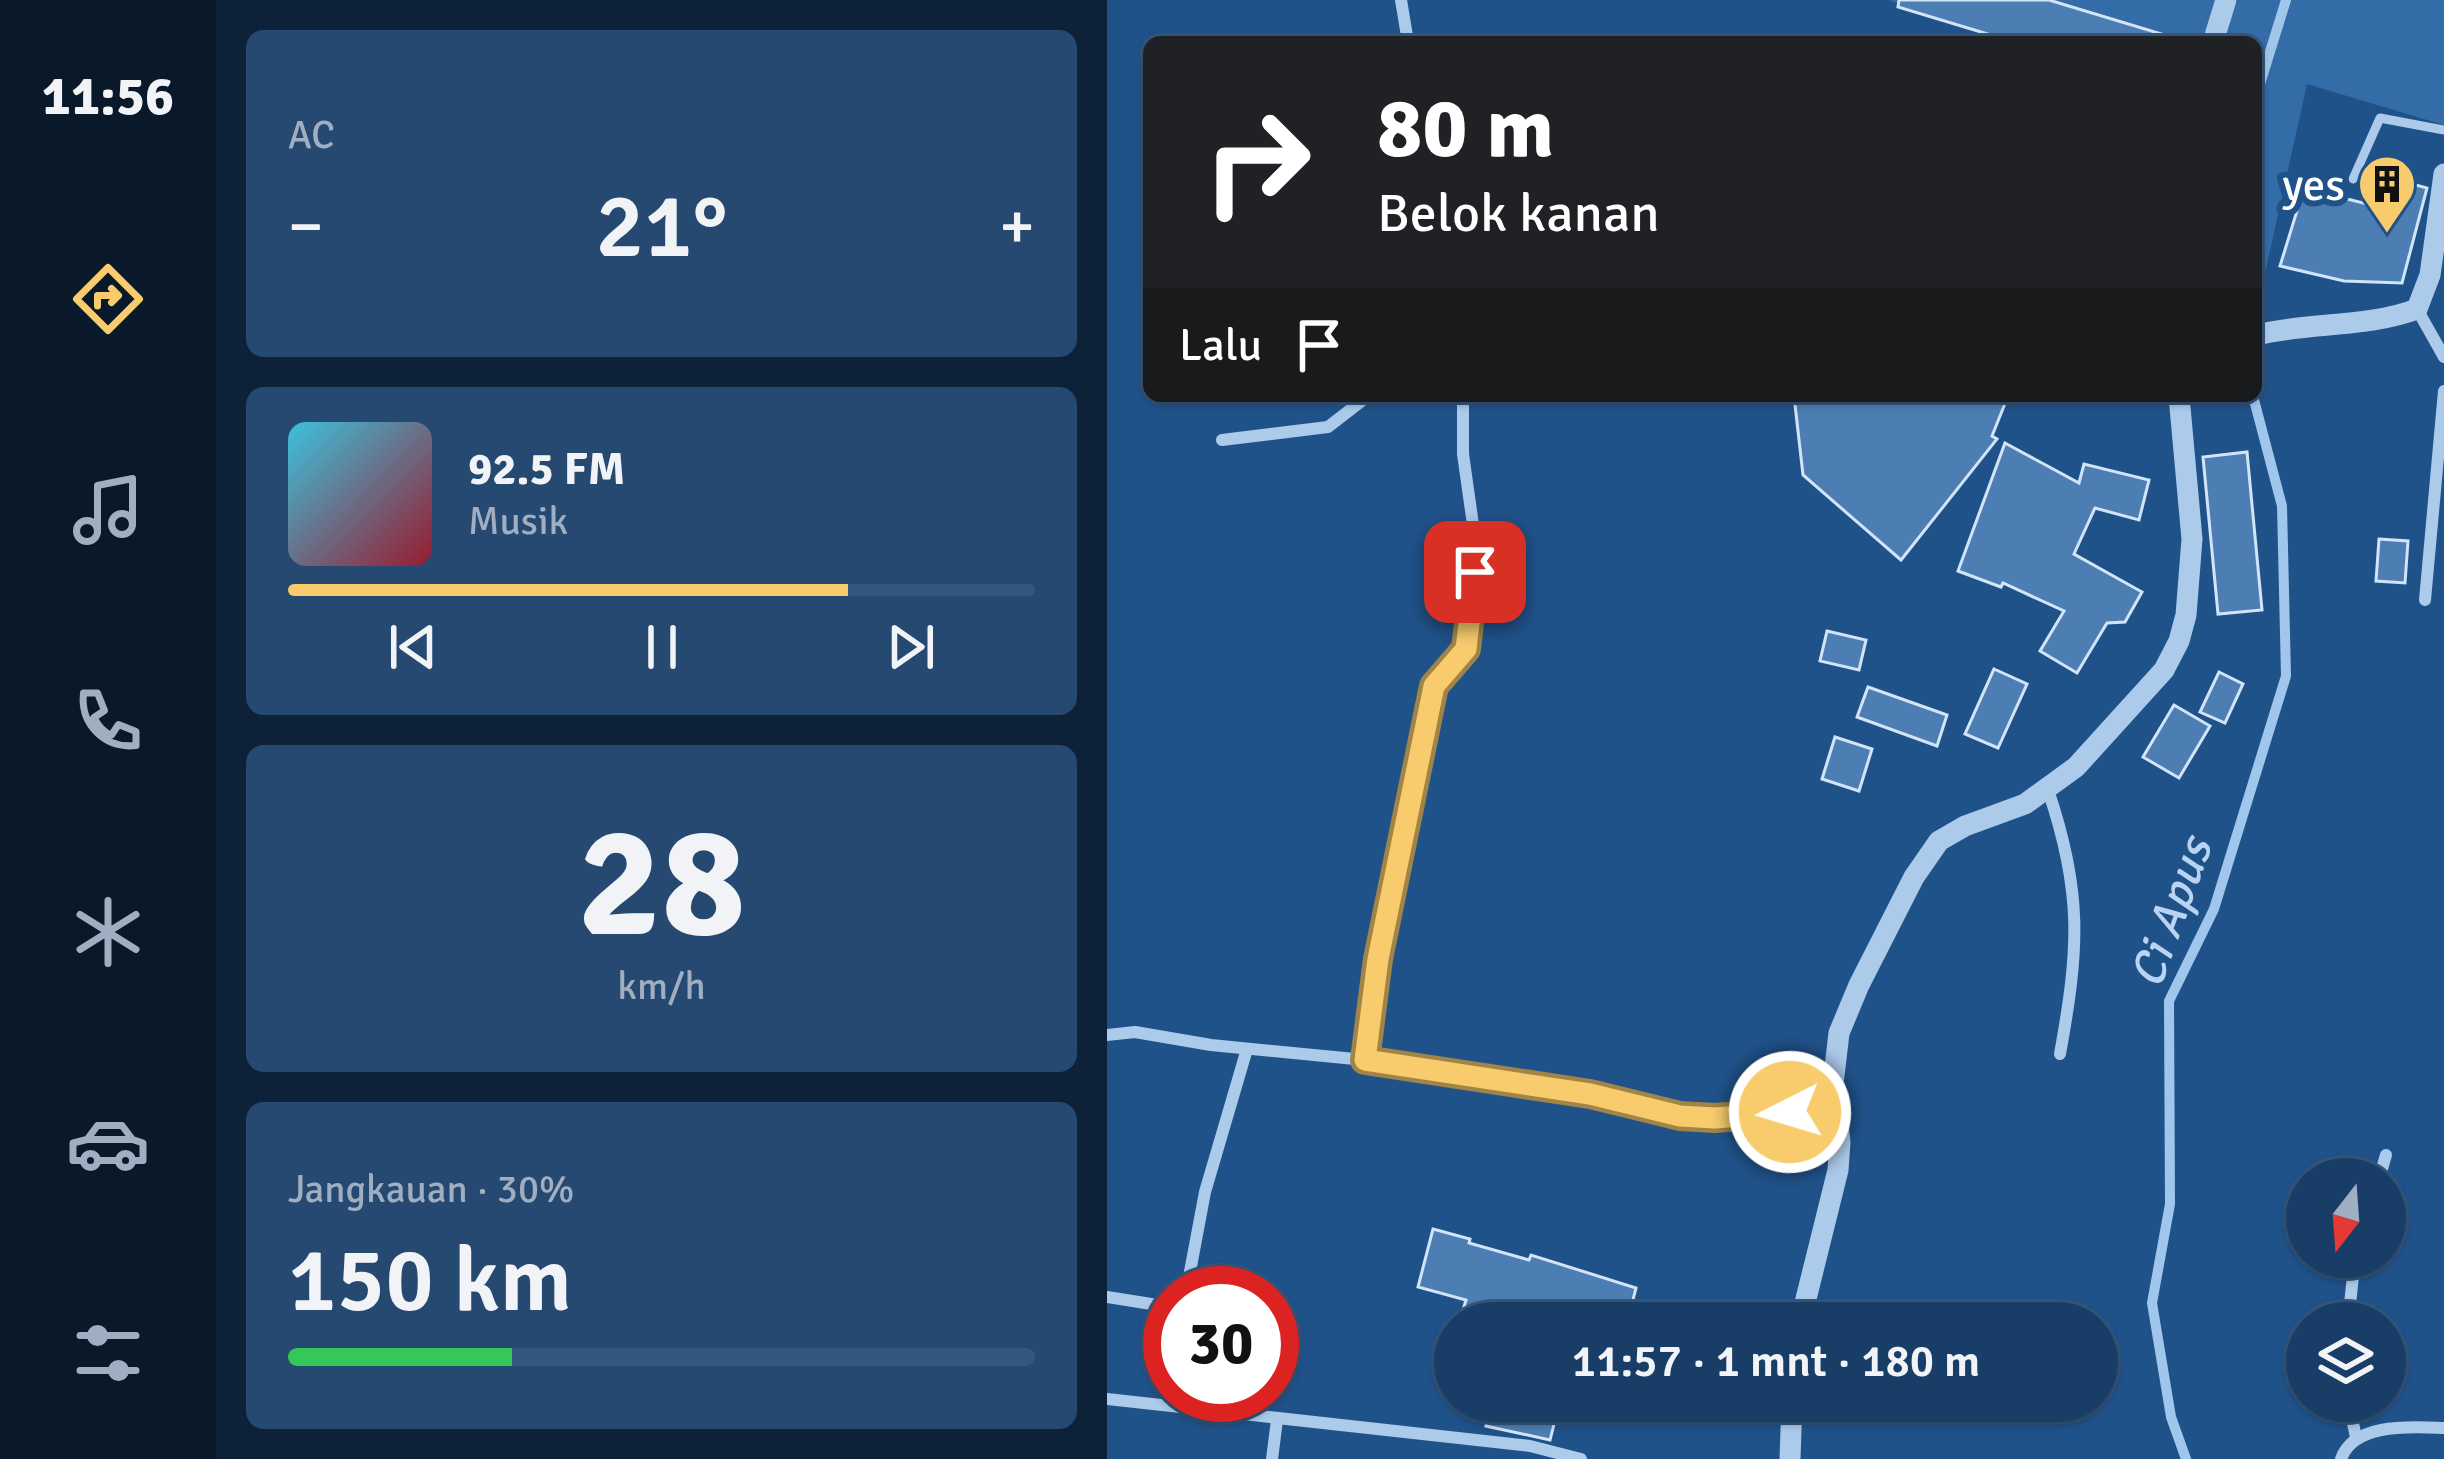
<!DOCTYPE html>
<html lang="id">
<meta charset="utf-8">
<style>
body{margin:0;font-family:Signika,sans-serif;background:#254971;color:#f1f3f6;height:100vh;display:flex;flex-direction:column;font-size:45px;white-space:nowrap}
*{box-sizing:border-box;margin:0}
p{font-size:39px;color:#9faec0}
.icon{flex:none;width:66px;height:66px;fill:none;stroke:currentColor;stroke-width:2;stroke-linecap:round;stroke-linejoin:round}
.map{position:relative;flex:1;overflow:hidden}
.details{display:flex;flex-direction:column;gap:30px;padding:30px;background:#0d2239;width:891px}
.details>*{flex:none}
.banner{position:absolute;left:36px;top:36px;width:1119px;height:366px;border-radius:18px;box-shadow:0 3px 9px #0004,0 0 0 3px #36577c;background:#202124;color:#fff;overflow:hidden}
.needle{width:78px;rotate:197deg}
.controls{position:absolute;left:1179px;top:1158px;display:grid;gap:24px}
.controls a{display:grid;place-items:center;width:120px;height:120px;border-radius:50%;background:#183e68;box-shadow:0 3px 9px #0004,0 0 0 3px #36577c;font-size:60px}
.speed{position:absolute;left:36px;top:1266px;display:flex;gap:24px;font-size:60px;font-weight:700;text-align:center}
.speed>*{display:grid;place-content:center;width:156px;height:156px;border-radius:50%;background:#183e68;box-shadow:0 3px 9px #0004,0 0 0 3px #36577c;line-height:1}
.speed .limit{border:18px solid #d22;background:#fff;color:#111}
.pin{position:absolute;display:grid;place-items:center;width:102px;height:102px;color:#fff;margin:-51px;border-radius:24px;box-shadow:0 6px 18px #0006}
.me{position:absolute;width:132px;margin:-66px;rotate:265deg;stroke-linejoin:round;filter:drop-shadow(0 0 9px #0008)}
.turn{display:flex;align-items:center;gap:42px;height:252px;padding:0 36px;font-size:54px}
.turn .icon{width:156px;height:156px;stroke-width:2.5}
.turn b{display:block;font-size:84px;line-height:102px}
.then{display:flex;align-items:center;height:114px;padding:0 36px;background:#0003;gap:24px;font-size:45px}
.big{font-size:90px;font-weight:600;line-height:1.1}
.details .widget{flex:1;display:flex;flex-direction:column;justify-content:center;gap:18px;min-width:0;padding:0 42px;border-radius:18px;background:#254971}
.details .dial{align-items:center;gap:0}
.dial b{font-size:156px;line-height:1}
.song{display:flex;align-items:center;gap:36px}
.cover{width:144px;height:144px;border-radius:18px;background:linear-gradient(135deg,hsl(190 70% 55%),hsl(350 70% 35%))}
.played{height:12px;border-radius:6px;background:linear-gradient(90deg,#f8cb6d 75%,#36577c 75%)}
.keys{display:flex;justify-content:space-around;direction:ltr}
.heat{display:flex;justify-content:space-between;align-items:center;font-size:66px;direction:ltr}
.charge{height:18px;border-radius:9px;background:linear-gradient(90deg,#34c759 30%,#36577c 0)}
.trip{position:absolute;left:327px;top:1302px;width:684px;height:120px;border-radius:60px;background:#183e68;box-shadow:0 3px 9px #0004,0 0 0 3px #36577c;font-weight:600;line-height:120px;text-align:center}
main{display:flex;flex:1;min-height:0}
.tab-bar{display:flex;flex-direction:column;width:216px;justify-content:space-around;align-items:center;background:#0a192a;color:#9faec0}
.tab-bar .icon{width:84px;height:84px}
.tab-bar .selected{color:#f8cb6d}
.tab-bar b{font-size:54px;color:#f1f3f6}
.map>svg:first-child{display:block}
</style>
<main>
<nav class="tab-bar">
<b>11:56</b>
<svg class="icon selected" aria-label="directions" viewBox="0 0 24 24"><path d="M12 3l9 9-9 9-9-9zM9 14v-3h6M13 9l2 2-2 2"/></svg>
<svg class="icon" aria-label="music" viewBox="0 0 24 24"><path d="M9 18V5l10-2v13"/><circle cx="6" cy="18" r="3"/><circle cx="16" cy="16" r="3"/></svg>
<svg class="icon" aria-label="phone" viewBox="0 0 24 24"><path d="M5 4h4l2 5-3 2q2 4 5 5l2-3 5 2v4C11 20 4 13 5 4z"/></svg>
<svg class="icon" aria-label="climate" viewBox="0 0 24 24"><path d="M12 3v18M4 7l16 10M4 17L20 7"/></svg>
<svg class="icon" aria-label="car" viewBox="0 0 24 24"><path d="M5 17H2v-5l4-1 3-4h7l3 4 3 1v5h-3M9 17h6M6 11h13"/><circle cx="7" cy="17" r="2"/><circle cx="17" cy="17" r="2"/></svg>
<svg class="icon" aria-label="filters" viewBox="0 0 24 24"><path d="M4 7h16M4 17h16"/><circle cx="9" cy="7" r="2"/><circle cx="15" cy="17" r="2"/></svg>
</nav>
<section class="details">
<div class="widget"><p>AC</p>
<div class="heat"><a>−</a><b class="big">21°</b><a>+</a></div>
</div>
<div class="widget">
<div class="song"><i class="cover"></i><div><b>92.5 FM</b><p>Musik</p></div></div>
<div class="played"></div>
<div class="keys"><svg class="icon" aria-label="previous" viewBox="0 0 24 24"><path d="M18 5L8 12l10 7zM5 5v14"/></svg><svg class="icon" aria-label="pause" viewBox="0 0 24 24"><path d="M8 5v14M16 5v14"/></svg><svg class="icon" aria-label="next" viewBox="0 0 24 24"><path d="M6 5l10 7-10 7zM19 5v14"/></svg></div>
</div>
<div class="widget dial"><b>28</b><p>km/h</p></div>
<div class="widget"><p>Jangkauan · 30%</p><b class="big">150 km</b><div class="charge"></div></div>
</section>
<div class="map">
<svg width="1337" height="1459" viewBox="0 0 1337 1459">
<rect width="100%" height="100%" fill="#20528a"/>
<g fill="#346ca7">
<path d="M781,0H1120L1107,42H910Z"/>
<path d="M1131,0H1337V125L1200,84L1159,269L1149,273V42H1111Z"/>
</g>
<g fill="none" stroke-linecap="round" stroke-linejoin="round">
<g stroke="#a0c6ec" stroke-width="10">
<path d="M1149,97L1179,0"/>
<path d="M1079,1459L1064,1417L1045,1303L1063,1204L1062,1001L1107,909L1179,676L1175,506L1146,396"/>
</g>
</g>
<g fill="#4d7eb3" stroke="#d1e4f8" stroke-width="3">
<path d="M792,0H942L1058,35L1057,42H907L791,7Z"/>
<path d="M1269,174L1320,188L1295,283L1237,281L1173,266L1197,188L1260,204Z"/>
<path d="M687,396H901L885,436L890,439L794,560L696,475Z"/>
<path d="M898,443L972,483L977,464L1042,480L1032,520L988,508L967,554L1035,592L1018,622L1000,623L970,673L933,651L957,611L896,583L894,587L851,571Z"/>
<path d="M1140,452L1155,610L1111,614L1096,457Z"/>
<path d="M1272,539L1301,541L1298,583L1269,581Z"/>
<path d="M720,631L759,640L752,670L713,661Z"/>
<path d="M887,669L920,684L891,748L858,734Z"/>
<path d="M1112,672L1136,684L1118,723L1093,712Z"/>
<path d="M761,687L840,715L830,746L750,717Z"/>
<path d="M1067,705L1103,726L1072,778L1036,757Z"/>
<path d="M728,737L765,749L752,791L715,779Z"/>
<path d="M326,1229L363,1239L362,1243L422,1260L424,1255L529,1288L520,1323H352L359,1300L311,1287Z"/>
<path d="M386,1401H453L443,1440L379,1426Z"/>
</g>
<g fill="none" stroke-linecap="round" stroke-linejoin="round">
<path stroke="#accbeb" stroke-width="9" d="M1246,179L1273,118L1337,130"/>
<g stroke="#accbeb" stroke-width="12">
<path d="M294,0L301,42"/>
<path d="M1310,309L1337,357"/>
<path d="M115,440L221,427L261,396"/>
<path d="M1318,600L1337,391"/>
<path d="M941,790C976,893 972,949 953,1054"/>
<path d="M0,1035L28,1032L104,1045L258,1060L483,1093L573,1116L608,1119L730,1111"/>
<path d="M258,1060L271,959L327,686L359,649L368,598L369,546L356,454V396"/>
<path d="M1272,1179L1279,1155"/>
<path d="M79,1293L98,1192L140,1049"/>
<path d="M0,1297L63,1307"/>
<path d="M1241,1323L1248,1257"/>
<path d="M0,1399L423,1446L474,1459"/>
<path d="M1241,1401L1249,1437"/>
<path d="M165,1459L170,1420"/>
<path d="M1234,1459C1247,1422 1305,1427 1337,1428"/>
</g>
<g stroke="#accbeb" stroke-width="21">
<path d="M1106,42L1119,0"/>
<path d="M1149,335C1201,322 1260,328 1310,309L1323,275L1337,174"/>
<path d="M693,1323L731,1170L733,1142L726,1084L732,1033L752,985L807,877L832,841L858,826L918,804L969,767L1057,670L1072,641L1079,615L1085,539L1072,396"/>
<path d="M683,1459L685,1401"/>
</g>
</g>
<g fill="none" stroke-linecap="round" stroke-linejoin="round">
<g stroke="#a18447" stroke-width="30">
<path id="route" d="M368,572L359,649L327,686L271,959L258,1060L483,1094L573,1116L608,1118L683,1112"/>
</g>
<use href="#route" stroke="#f8cb6d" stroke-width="21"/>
</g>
<defs>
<g id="building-pin" transform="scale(3)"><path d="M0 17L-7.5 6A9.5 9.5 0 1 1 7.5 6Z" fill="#f8cb6d" stroke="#20528a"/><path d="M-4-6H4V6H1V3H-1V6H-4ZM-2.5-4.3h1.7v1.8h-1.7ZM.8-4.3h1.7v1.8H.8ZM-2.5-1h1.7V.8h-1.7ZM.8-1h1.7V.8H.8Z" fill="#111"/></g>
</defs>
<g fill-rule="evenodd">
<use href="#building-pin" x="1280" y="184"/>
</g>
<g text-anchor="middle" stroke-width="12" stroke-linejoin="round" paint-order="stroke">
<g font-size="45" fill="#fff" stroke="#20528a" text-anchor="end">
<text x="1238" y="200">yes</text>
</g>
<g font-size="48" font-style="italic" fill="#b8d4f2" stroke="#20528a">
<text transform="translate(1063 912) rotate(-70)" y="17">Ci Apus</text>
</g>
</g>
</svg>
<div class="controls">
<a><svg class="needle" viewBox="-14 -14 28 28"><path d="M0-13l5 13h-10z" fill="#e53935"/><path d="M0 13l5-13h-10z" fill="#9faec0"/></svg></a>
<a><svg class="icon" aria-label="layers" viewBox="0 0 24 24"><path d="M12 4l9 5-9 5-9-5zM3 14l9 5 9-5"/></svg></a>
</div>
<div class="speed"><div class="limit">30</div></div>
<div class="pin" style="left:368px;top:572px;background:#d93025"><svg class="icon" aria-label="arrive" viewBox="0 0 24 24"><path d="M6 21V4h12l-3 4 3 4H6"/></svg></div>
<svg class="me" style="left:683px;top:1112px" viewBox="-20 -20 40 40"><circle r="17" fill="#f8cb6d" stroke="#fff" stroke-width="3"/><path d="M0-11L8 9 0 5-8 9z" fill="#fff"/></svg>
<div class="trip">11:57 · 1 mnt · 180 m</div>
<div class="banner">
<div class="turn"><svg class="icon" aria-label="right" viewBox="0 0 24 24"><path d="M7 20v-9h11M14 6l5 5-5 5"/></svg><div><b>80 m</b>Belok kanan</div></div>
<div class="then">Lalu<svg class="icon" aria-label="arrive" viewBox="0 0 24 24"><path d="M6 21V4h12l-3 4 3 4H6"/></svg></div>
</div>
</div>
</main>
